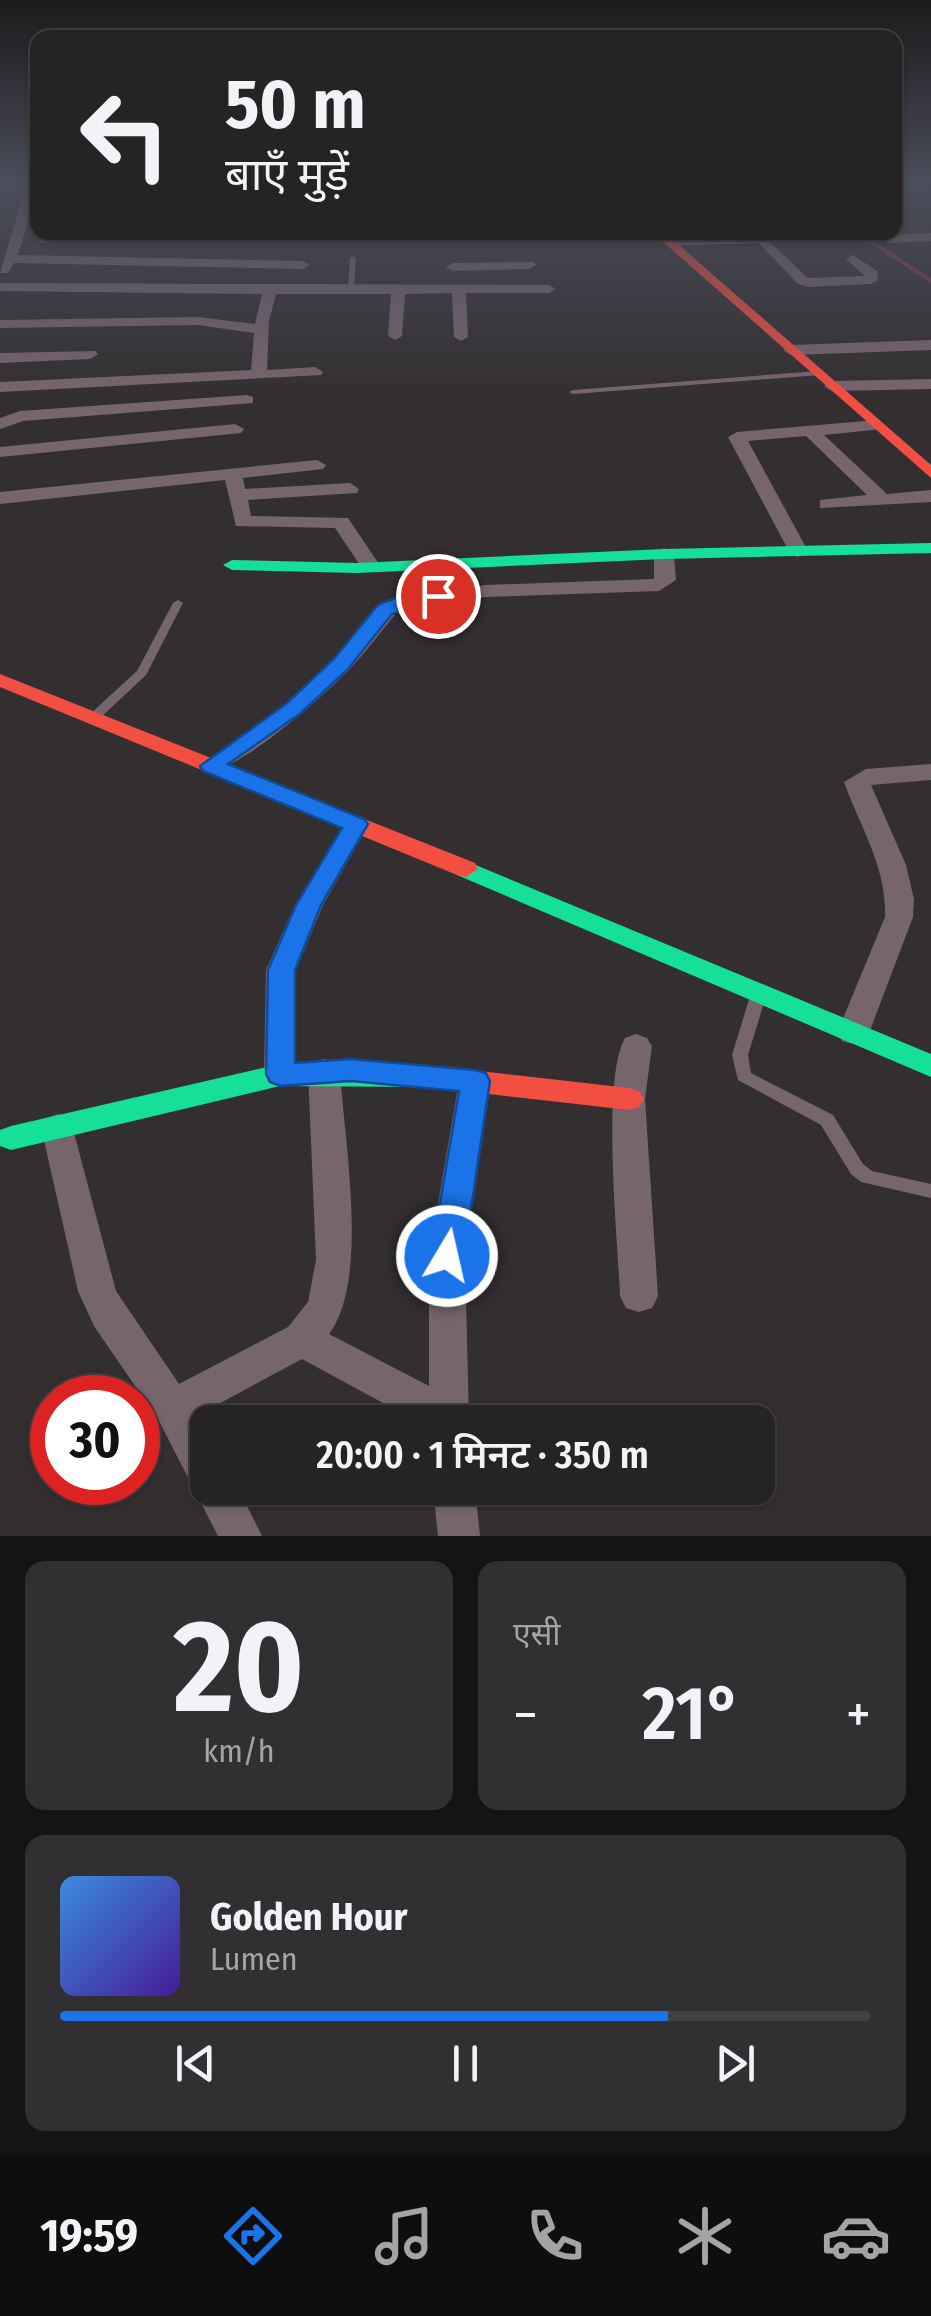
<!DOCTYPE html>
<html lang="hi">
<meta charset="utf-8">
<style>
body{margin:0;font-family:"Fira Sans Condensed","Noto Sans Devanagari",sans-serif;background:#322f32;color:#f1f3f6;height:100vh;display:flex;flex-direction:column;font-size:38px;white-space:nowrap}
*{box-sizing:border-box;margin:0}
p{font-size:32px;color:#a4a4a7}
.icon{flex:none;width:55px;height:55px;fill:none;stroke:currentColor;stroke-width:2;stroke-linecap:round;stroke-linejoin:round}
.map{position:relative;height:1536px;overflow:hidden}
.drawer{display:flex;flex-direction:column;gap:25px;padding:25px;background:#151314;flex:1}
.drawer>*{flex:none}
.banner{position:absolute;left:30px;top:30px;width:872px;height:210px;border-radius:20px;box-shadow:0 2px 8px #0004,0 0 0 2px #424042;background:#262325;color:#f1f3f6;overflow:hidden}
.speed{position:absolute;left:30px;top:1375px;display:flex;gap:20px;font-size:50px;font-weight:700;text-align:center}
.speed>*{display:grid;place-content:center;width:130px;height:130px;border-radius:50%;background:#262325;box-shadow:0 2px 8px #0004,0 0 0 2px #424042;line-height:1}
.speed .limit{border:15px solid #d22;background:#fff;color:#111}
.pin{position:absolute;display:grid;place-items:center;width:85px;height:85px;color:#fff;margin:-42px;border:5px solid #fff;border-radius:50%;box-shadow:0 2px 10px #0007}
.me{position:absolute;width:110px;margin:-55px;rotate:9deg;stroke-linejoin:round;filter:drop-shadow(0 0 8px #0008)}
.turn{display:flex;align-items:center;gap:35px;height:210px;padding:0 30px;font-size:45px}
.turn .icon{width:130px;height:130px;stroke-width:2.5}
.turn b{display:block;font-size:70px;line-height:85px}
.big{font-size:75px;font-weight:600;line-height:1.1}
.drawer .card{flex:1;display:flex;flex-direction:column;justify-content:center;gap:15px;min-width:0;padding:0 35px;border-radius:20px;background:#322f32}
.drawer .dial{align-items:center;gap:0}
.dial b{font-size:130px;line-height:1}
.song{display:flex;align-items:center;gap:30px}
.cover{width:120px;height:120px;border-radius:15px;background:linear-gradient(135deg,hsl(210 70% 55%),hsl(260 70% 35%))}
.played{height:10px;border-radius:5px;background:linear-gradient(90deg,#1a73e8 75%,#424042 75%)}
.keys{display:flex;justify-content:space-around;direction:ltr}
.heat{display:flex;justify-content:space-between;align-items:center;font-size:55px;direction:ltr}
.drawer .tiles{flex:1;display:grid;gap:25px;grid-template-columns:1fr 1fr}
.card:last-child{grid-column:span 2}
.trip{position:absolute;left:190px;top:1405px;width:585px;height:100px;border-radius:20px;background:#262325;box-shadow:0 2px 8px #0004,0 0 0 2px #424042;font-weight:600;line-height:100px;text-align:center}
.menu{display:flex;height:160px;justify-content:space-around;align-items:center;background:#0f0e0f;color:#a4a4a7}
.menu .icon{width:70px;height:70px}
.menu .active{color:#1a73e8}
.menu b{font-size:45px;color:#f1f3f6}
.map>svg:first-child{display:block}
</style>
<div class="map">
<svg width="931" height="1536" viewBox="0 0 931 1536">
<rect width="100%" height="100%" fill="#332f31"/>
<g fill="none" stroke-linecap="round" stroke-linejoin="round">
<path stroke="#82355c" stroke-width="4" d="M857,232L931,281"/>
<g fill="#77656d" fill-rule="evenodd">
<path d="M353,256L356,258L354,288L351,290L348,288L350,258Z"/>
<path d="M817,371L821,373L820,375L573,394L569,392L573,390Z"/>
<path d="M178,600L183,603L146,675L97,721H89L87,718L89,715L137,671L173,603Z"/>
<path d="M759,988L764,989L767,993L748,1055L751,1073L833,1115L863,1164L872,1171L931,1184V1198L861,1182L851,1174L821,1125L738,1080L732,1055L751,993L754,989Z"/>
</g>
<g fill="#77656d" fill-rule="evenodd">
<path d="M28,195L34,199L18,255L303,261L310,265L303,269L14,263L8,273H0L22,199Z"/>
<path d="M41,232H53L49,243H41Z"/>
<path d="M931,233V241L888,243L882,239L888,235Z"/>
<path d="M762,235L808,278L865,276L846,259L853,255L877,271L878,280L871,284L809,287L798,284L759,243L668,246L662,242L668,238Z"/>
<path d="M534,262L536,265L529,269L453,271L446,267L453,263Z"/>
<path d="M0,283L549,285L556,289L549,293H466L468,337L461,341L454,337L452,293L405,294L402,336L395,340L388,336L391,294H276L269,321L267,370L315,367L323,372L321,375L0,392V382L251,370L254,333L198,325L0,328V320L198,317L255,324L262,294L0,291Z"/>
<path d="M931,340V350L791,355L783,350L791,345Z"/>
<path d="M95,351L98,354L90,359L0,363V353Z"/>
<path d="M931,379V389L832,391L824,386L832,381Z"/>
<path d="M247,395L253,397V403L23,421L0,429V418L20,411Z"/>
<path d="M877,420L885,425L883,429L824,435L887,494L931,490V502L820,508V500L867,495L806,436L748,441L808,551L798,557L791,555L728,437L737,432Z"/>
<path d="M235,424L244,429L241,433L0,457V447Z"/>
<path d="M317,460L326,465L323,469L243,478L245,489L350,483L359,489L357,493L248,500L251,516L348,518L381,567L378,571H364L335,528L236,526L225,480L0,504V492Z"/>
<path d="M664,548L674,554L676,580L659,591L485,597L399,610C382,630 366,652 348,671C325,694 232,779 202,771L199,766L285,704L333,660L385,601L485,585L654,579V554Z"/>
<path d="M931,764V780L871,785L906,865L914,899L913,917L869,1033L864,1041L853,1044L842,1041L837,1033L885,917C887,867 860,827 844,782L866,769Z"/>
<path d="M356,816L369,824L323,905L296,970V1075L291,1084L280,1087L269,1084L264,1075L266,970L295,905L347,818Z"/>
<path d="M636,1034L647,1038L652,1046L645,1099L658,1296L652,1308L639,1312L626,1308L620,1296C618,1241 601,1080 625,1038Z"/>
<path d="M324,1059L335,1062L340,1071C344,1139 370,1280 329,1334L429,1386V1256L459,1081L464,1072L475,1069L486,1072L491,1081L465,1256L469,1422H418L302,1359L198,1415L208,1431V1488H238L262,1536H218L159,1421L94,1326L78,1291L41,1127L46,1118L58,1114L70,1118L116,1291L179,1384L288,1327L308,1302L316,1260L308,1071L313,1062Z"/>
<path d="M433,1488H475L480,1536H438Z"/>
</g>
<g fill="#16e098" fill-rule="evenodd">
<path d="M931,543V553L664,559L357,573L232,570L223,565L232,560L357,563L664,549Z"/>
<path d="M466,861L931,1054V1077L457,875L454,869Z"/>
<path d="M280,1064L427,1065L437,1068L441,1076L437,1084L427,1087L280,1086L11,1150L0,1146V1130L11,1126Z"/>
</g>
<g fill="#f24e42" fill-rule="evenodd">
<path d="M652,232H664L931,465V478Z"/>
<path d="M0,674L475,863L478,869L466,877L457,875L0,687Z"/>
<path d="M427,1065L629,1088L639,1091L644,1099L639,1107L629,1110L427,1087L417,1084L413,1076L417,1068Z"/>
</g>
</g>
<linearGradient id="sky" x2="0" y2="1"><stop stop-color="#1c1a1b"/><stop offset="0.46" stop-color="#4a4d5a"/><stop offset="1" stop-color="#4a4d5a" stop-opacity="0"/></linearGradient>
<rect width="931" height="396" fill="url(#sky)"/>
<path fill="#1a73e8" stroke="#114b97" stroke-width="2.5" d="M438,590L447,596L444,600L392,614L348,669L301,713L228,764L364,819L368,824L321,905L295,970V1063L351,1059L475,1070L486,1073L490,1081L464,1256L459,1266L447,1270L436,1266L431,1256L459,1091L351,1081L280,1086L270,1082L266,1074L268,970L296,905L342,828L203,771L200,766L286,704L333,660L378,605L395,598Z"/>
</svg>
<div class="speed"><div class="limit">30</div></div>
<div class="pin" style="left:438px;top:596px;background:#d93025"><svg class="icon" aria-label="arrive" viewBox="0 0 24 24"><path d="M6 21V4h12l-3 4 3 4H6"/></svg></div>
<svg class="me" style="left:447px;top:1256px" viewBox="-20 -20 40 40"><circle r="17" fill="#1a73e8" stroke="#fff" stroke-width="3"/><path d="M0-11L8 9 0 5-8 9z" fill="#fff"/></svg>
<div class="trip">20:00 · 1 मिनट · 350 m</div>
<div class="banner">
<div class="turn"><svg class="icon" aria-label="left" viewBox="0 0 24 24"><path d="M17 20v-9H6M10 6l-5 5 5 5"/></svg><div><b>50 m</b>बाएँ मुड़ें</div></div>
</div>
</div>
<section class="drawer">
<div class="tiles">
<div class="card dial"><b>20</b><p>km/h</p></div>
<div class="card"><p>एसी</p>
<div class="heat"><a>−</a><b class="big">21°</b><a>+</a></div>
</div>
<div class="card">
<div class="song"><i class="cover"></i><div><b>Golden Hour</b><p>Lumen</p></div></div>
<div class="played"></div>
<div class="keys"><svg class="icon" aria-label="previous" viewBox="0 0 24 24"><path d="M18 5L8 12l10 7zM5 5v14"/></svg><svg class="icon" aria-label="pause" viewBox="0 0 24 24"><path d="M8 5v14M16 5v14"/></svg><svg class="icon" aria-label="next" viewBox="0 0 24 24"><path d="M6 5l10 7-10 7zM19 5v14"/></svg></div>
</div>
</div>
</section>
<nav class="menu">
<b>19:59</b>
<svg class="icon active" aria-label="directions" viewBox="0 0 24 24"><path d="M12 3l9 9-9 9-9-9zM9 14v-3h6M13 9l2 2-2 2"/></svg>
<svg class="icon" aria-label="music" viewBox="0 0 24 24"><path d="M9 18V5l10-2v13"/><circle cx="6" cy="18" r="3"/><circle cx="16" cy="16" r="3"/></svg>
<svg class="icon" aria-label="phone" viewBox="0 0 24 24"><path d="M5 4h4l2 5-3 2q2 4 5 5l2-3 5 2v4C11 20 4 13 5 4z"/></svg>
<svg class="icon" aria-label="climate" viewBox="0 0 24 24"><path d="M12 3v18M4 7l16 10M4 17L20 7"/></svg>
<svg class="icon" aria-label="car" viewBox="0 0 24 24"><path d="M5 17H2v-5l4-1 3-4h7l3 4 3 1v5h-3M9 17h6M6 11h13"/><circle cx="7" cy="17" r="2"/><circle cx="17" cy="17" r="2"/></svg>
</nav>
